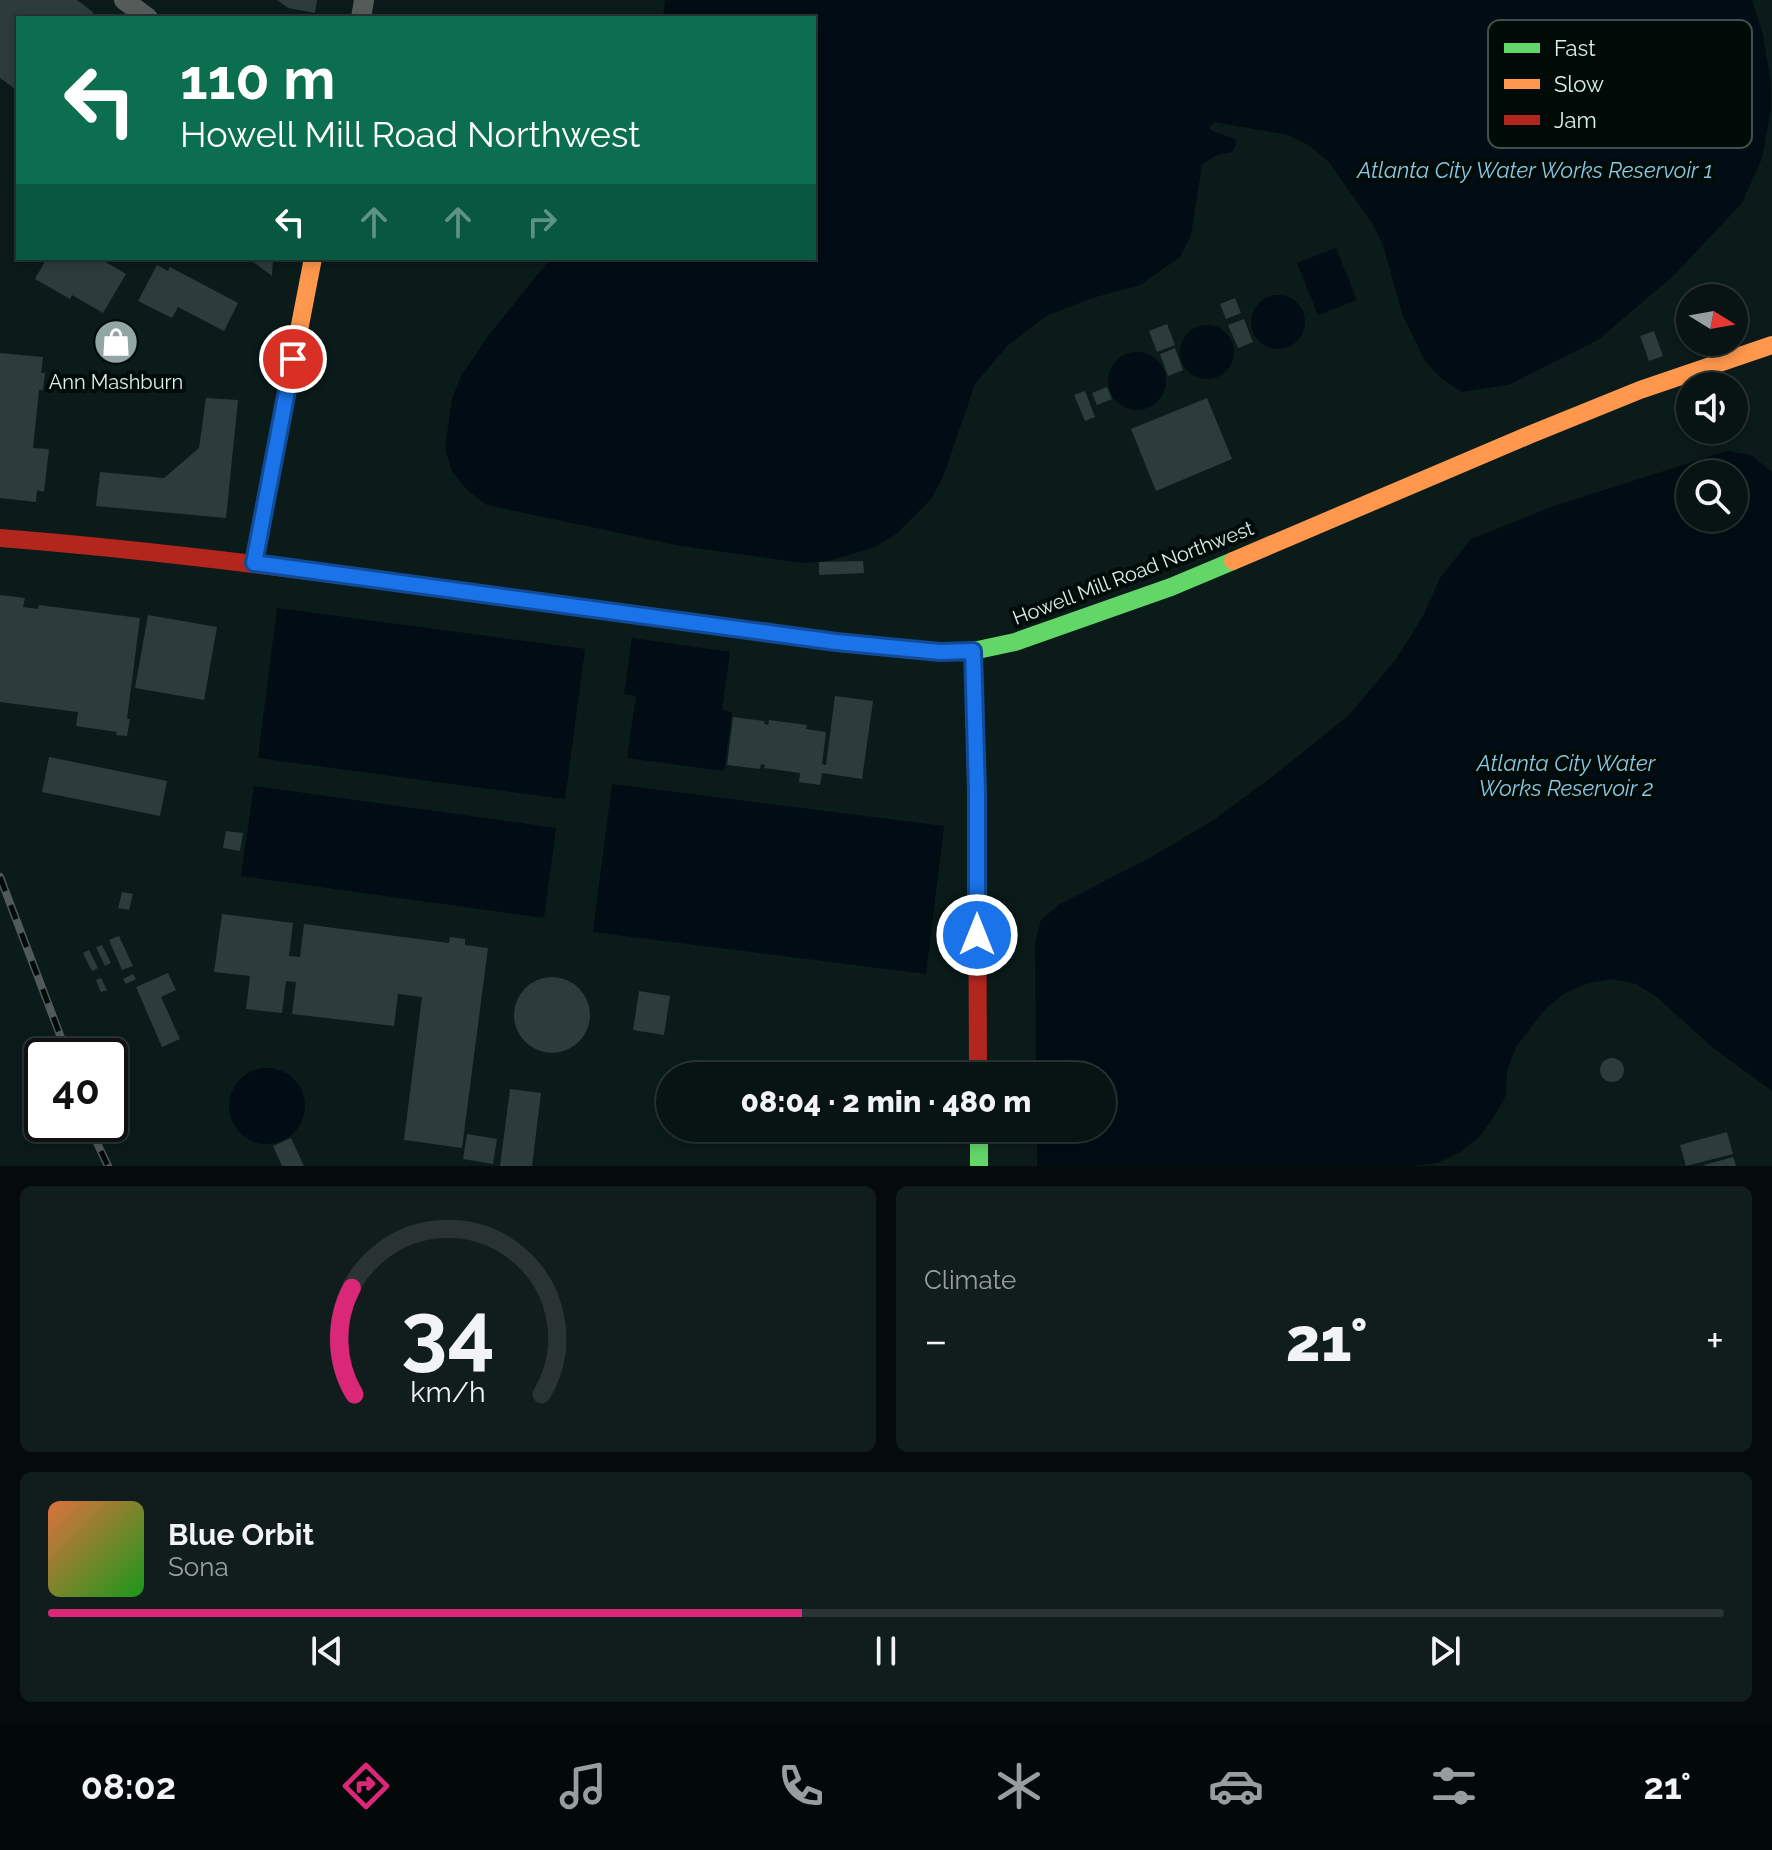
<!DOCTYPE html>
<meta charset="utf-8">
<style>
body{margin:0;font-family:Raleway,sans-serif;background:#111d1c;color:#f1f3f6;height:100vh;display:flex;flex-direction:column;font-size:30px;white-space:nowrap}
*{box-sizing:border-box;margin:0}
p{font-size:26px;color:#989ea0}
.icon{flex:none;width:44px;height:44px;fill:none;stroke:currentColor;stroke-width:2;stroke-linecap:round;stroke-linejoin:round}
.map{position:relative;height:1166px;overflow:hidden}
.side{display:flex;flex-direction:column;gap:20px;padding:20px;background:#040b0a;flex:1}
.side>*{flex:none}
.banner{position:absolute;left:16px;top:16px;width:800px;height:244px;border-radius:0px;box-shadow:0 4px 12px #0003,0 0 0 2px #293333;background:#0b6e4f;color:#fff;overflow:hidden}
.needle{width:52px;rotate:101deg}
.tools{position:absolute;left:1676px;top:284px;display:grid;gap:16px}
.tools a{display:grid;place-items:center;width:72px;height:72px;border-radius:50%;background:#081413;box-shadow:0 4px 12px #0003,0 0 0 2px #293333;font-size:40px}
.speed{position:absolute;left:24px;top:1038px;display:flex;gap:16px;font-size:40px;font-weight:700;text-align:center}
.speed>*{display:grid;place-content:center;width:104px;height:104px;border-radius:50%;background:#081413;box-shadow:0 4px 12px #0003,0 0 0 2px #293333;line-height:1}
.speed .limit{border:4px solid #111;border-radius:12px;background:#fff;color:#111}
.pin{position:absolute;display:grid;place-items:center;width:68px;height:68px;color:#fff;margin:-34px;border:4px solid #fff;border-radius:50%;box-shadow:0 2px 8px #0007}
.me{position:absolute;width:88px;margin:-44px;rotate:0deg;stroke-linejoin:round;filter:drop-shadow(0 0 6px #0008)}
.turn{display:flex;align-items:center;gap:28px;height:168px;padding:0 32px;font-size:36px}
.turn .icon{width:104px;height:104px;stroke-width:2.5}
.turn b{display:block;font-size:56px;line-height:68px}
.lanes{display:flex;align-items:center;height:76px;padding:0 32px;background:#0003;justify-content:center;gap:40px;direction:ltr}
.lanes .off{opacity:.35}
.big{font-size:60px;font-weight:800;line-height:1.1}
.side .tile{flex:1;display:flex;flex-direction:column;justify-content:center;gap:12px;min-width:0;padding:0 28px;border-radius:12px;background:#111d1c}
.side .dial{align-items:center;gap:0}
.dial svg{height:208px;overflow:visible;fill:none;stroke:#293333;stroke-width:7;stroke-linecap:round;text-anchor:middle}
.dial text{fill:#f1f3f6;stroke:none}
.song{display:flex;align-items:center;gap:24px}
.cover{width:96px;height:96px;border-radius:12px;background:linear-gradient(135deg,hsl(20 70% 55%),hsl(120 70% 35%))}
.played{height:8px;border-radius:4px;background:linear-gradient(90deg,#db2777 45%,#293333 45%)}
.keys{display:flex;justify-content:space-around;direction:ltr}
.heat{display:flex;justify-content:space-between;align-items:center;font-size:44px;direction:ltr}
.side .tiles{flex:1;display:grid;gap:20px;grid-template-columns:1fr 1fr}
.tile:last-child{grid-column:span 2}
.trip{position:absolute;left:656px;top:1062px;width:460px;height:80px;border-radius:40px;background:#081413;box-shadow:0 4px 12px #0003,0 0 0 2px #293333;font-weight:800;line-height:80px;text-align:center}
.tabs{display:flex;height:128px;justify-content:space-around;align-items:center;background:#030808;color:#989ea0}
.tabs .icon{width:56px;height:56px}
.tabs .on{color:#db2777}
.tabs b{font-size:36px;color:#f1f3f6}
.map>svg:first-child{display:block}
</style>
<div class="map">
<svg width="1772" height="1166" viewBox="0 0 1772 1166">
<rect width="100%" height="100%" fill="#0a1b19"/>
<g fill="#010c14" fill-rule="evenodd">
<path d="M665,0H1752L1763,35L1771,84V109L1762,158L1742,203L1674,275L1599,339L1511,384L1462,392L1442,379L1425,361L1403,316L1383,245L1372,223L1329,162L1310,146L1288,135L1215,122L1209,127L1212,131L1235,139L1236,145L1232,152L1217,155L1202,164L1191,235L1180,257L1140,285L1092,298L1046,316L1007,346L975,384L943,477L931,499L896,534L875,547L828,561L803,563L681,546L487,505L467,490L452,471L445,448L452,399L461,376L489,335L551,258H814V18H663Z"/>
<path d="M1336,248L1357,300L1318,315L1297,263Z"/>
<circle cx="1278" cy="322" r="27"/>
<circle cx="1207" cy="352" r="27"/>
<circle cx="1137" cy="381" r="29"/>
<path d="M1727,451L1751,455L1772,472V1091L1712,1047L1657,997L1636,984L1612,979L1588,983L1565,993L1546,1008L1516,1047L1507,1070L1506,1095L1494,1117L1479,1137L1460,1152L1438,1163L1412,1166H1037V1128H1102V1076H1036L1035,943L1041,920L1060,904L1148,859L1212,821L1272,777L1349,715L1397,658L1423,616L1440,578L1471,539L1554,506ZM1690,474H1734V518H1690Z"/>
<path d="M277,608L585,649L565,799L258,758Z"/>
<path d="M632,638L730,652L722,710L732,712L724,771L627,758L636,696L624,694Z"/>
<path d="M612,784L944,826L926,974L593,932Z"/>
<path d="M254,786L556,828L544,918L241,876Z"/>
<circle cx="267" cy="1106" r="38"/>
</g>
<g fill="#2c3c3c">
<path d="M0,0H77L93,12L92,18H18V91L0,78Z"/>
<path d="M277,0H317L315,13L288,8Z"/>
<path d="M47,258H99L126,274L103,313L72,295L70,299L35,279Z"/>
<path d="M248,258H273L272,276Z"/>
<path d="M157,265L168,271L170,267L238,303L224,331L178,307L172,318L138,301Z"/>
<path d="M1235,298L1241,313L1226,319L1220,304Z"/>
<path d="M1244,319L1253,342L1238,348L1228,325Z"/>
<path d="M1167,324L1175,345L1157,352L1149,331Z"/>
<path d="M1654,331L1663,356L1649,361L1640,336Z"/>
<path d="M1175,348L1183,370L1168,376L1160,354Z"/>
<path d="M0,353L43,357L41,373H45L43,390H39L33,448L49,449L44,492L37,490L36,502L0,498Z"/>
<path d="M1107,387L1112,399L1097,405L1092,393Z"/>
<path d="M1085,391L1095,417L1085,421L1074,395Z"/>
<path d="M206,398L238,400L226,518L96,506L100,472L164,478L199,448Z"/>
<path d="M1207,398L1232,459L1156,491L1131,429Z"/>
<path d="M863,561L864,573L819,575V562Z"/>
<path d="M0,595L25,598L23,607L38,609L39,605L140,618L127,719H130L127,736L116,735L117,732L76,726L78,712L0,702Z"/>
<path d="M148,615L217,627L204,700L135,688Z"/>
<path d="M835,696L873,701L862,779L822,773L820,785L799,782L800,773L764,768L765,765L761,764L760,769L727,765L733,717L765,721L764,724L768,725L769,720L807,725L806,729L826,732L822,764L826,765Z"/>
<path d="M49,757L167,781L160,816L42,792Z"/>
<path d="M226,831L243,833L240,851L223,848Z"/>
<path d="M122,892L133,894L129,910L118,908Z"/>
<path d="M222,914L293,923L289,956L300,957L304,924L449,943L450,937L465,939V945L488,948L462,1148L404,1140L422,997L398,994L394,1026L292,1014L296,982L286,981L282,1013L246,1009L250,976L214,972Z"/>
<path d="M119,936L133,966L122,970L109,940Z"/>
<path d="M102,945L111,963L105,966L96,947Z"/>
<path d="M89,950L98,968L92,971L83,953Z"/>
<path d="M168,973L176,990L161,997L180,1039L162,1047L136,987Z"/>
<path d="M133,974L136,979L126,984L123,979Z"/>
<circle cx="552" cy="1015" r="38"/>
<path d="M101,978L107,990L101,992L96,980Z"/>
<path d="M639,991L670,996L664,1035L633,1030Z"/>
<circle cx="1612" cy="1070" r="12"/>
<path d="M510,1089L541,1093L532,1166H500Z"/>
<path d="M1727,1132L1733,1154L1686,1166L1680,1145Z"/>
<path d="M467,1134L497,1139L493,1164L463,1159Z"/>
<path d="M291,1138L304,1166H282L273,1146Z"/>
<path d="M1733,1157L1736,1166H1705L1704,1165Z"/>
</g>
<g fill="none" stroke-linecap="round" stroke-linejoin="round">
<g stroke="#555b59" stroke-width="20">
<path d="M124,0L148,18"/>
<path d="M361,18L364,0"/>
</g>
<g stroke="#63d668" stroke-width="18">
<path d="M601,610L836,642L940,652L973,651L1015,642L1171,587L1233,561"/>
<path d="M979,1128V1166"/>
</g>
<g stroke="#ff974d" stroke-width="18">
<path d="M1233,561L1529,435L1640,390L1772,345"/>
<path d="M254,563L313,258"/>
</g>
<g stroke="#b3261e" stroke-width="18">
<path d="M0,538C201,554 401,583 601,610"/>
<path d="M973,651L977,822L978,1076"/>
</g>
<g stroke="#505b59" stroke-width="8">
<g id="rail">
<path d="M0,877L68,1056"/>
<path d="M88,1124L108,1166"/>
</g>
</g>
<use href="#rail" stroke="#000b08" stroke-width="5" stroke-dasharray="15" stroke-linecap="butt"/>
</g>
<g fill="none" stroke-linecap="round" stroke-linejoin="round">
<g stroke="#114b97" stroke-width="20">
<path id="route" d="M293,359L254,563L836,642L940,652L973,651L977,792V935"/>
</g>
<use href="#route" stroke="#1a73e8" stroke-width="14"/>
</g>
<defs>
<g id="shop-disc" transform="scale(2.3)"><circle r="9.5" fill="#91a5a2" stroke="#000b08"/><path d="M-5-2.5h2.3a2.7 3.5 0 0 1 5.4 0H5L5.5 6h-11ZM-1.5-2.5h3a1.5 2.3 0 0 0-3 0Z" fill="#fff"/></g>
</defs>
<g fill-rule="evenodd">
<use href="#shop-disc" x="116" y="342"/>
</g>
<g text-anchor="middle" stroke-width="8" stroke-linejoin="round" paint-order="stroke">
<g font-size="20" fill="#d9f0eb" stroke="#000b08">
<text x="116" y="389">Ann Mashburn</text>
</g>
<g font-size="20" fill="#d9f0eb" stroke="#000b08">
<text transform="translate(1133 573) rotate(-21)" y="7">Howell Mill Road Northwest</text>
</g>
<g font-size="22" font-style="italic" fill="#88c9e5" stroke="#000b08">
<text x="1535" y="178">Atlanta City Water Works Reservoir 1</text>
<text x="1566" y="771">Atlanta City Water<tspan x="1566" dy="25">Works Reservoir 2</tspan></text>
</g>
</g>
<rect x="1488" y="20" width="264" height="128" rx="12" fill="#000b08" stroke="#41504c" stroke-width="2"/>
<rect x="1504" y="43" width="36" height="10" fill="#63d668"/>
<rect x="1504" y="79" width="36" height="10" fill="#ff974d"/>
<rect x="1504" y="115" width="36" height="10" fill="#b3261e"/>
<g font-size="22" fill="#d9f0eb">
<text x="1554" y="56">Fast</text>
<text x="1554" y="92">Slow</text>
<text x="1554" y="128">Jam</text>
</g>
</svg>
<div class="tools">
<a><svg class="needle" viewBox="-14 -14 28 28"><path d="M0-13l5 13h-10z" fill="#e53935"/><path d="M0 13l5-13h-10z" fill="#989ea0"/></svg></a>
<a><svg class="icon" aria-label="sound" viewBox="0 0 24 24"><path d="M4 9h4l5-4v14l-5-4H4zM17 9q2 3 0 6"/></svg></a>
<a><svg class="icon" aria-label="search" viewBox="0 0 24 24"><circle cx="10" cy="10" r="6"/><path d="M15 15l6 6"/></svg></a>
</div>
<div class="speed"><div class="limit">40</div></div>
<div class="pin" style="left:293px;top:359px;background:#d93025"><svg class="icon" aria-label="arrive" viewBox="0 0 24 24"><path d="M6 21V4h12l-3 4 3 4H6"/></svg></div>
<svg class="me" style="left:977px;top:935px" viewBox="-20 -20 40 40"><circle r="17" fill="#1a73e8" stroke="#fff" stroke-width="3"/><path d="M0-11L8 9 0 5-8 9z" fill="#fff"/></svg>
<div class="trip">08:04 · 2 min · 480 m</div>
<div class="banner">
<div class="turn"><svg class="icon" aria-label="left" viewBox="0 0 24 24"><path d="M17 20v-9H6M10 6l-5 5 5 5"/></svg><div><b>110 m</b>Howell Mill Road Northwest</div></div>
<div class="lanes"><svg class="icon" aria-label="left" viewBox="0 0 24 24"><path d="M17 20v-9H6M10 6l-5 5 5 5"/></svg><svg class="icon off" aria-label="ahead" viewBox="0 0 24 24"><path d="M12 20V5M6 11l6-6 6 6"/></svg><svg class="icon off" aria-label="ahead" viewBox="0 0 24 24"><path d="M12 20V5M6 11l6-6 6 6"/></svg><svg class="icon off" aria-label="right" viewBox="0 0 24 24"><path d="M7 20v-9h11M14 6l5 5-5 5"/></svg></div>
</div>
</div>
<section class="side">
<div class="tiles">
<div class="tile dial"><svg viewBox="0 0 100 80">
<path d="M14 69A42 42 0 1 1 86 69"/>
<path d="M14 69A42 42 0 0 1 13 28" stroke="#db2777"/>
<text x="50" y="56" font-size="32" font-weight="700">34</text>
<text x="50" y="72" font-size="11">km/h</text>
</svg></div>
<div class="tile"><p>Climate</p>
<div class="heat"><a>−</a><b class="big">21°</b><a>+</a></div>
</div>
<div class="tile">
<div class="song"><i class="cover"></i><div><b>Blue Orbit</b><p>Sona</p></div></div>
<div class="played"></div>
<div class="keys"><svg class="icon" aria-label="previous" viewBox="0 0 24 24"><path d="M18 5L8 12l10 7zM5 5v14"/></svg><svg class="icon" aria-label="pause" viewBox="0 0 24 24"><path d="M8 5v14M16 5v14"/></svg><svg class="icon" aria-label="next" viewBox="0 0 24 24"><path d="M6 5l10 7-10 7zM19 5v14"/></svg></div>
</div>
</div>
</section>
<nav class="tabs">
<b>08:02</b>
<svg class="icon on" aria-label="directions" viewBox="0 0 24 24"><path d="M12 3l9 9-9 9-9-9zM9 14v-3h6M13 9l2 2-2 2"/></svg>
<svg class="icon" aria-label="music" viewBox="0 0 24 24"><path d="M9 18V5l10-2v13"/><circle cx="6" cy="18" r="3"/><circle cx="16" cy="16" r="3"/></svg>
<svg class="icon" aria-label="phone" viewBox="0 0 24 24"><path d="M5 4h4l2 5-3 2q2 4 5 5l2-3 5 2v4C11 20 4 13 5 4z"/></svg>
<svg class="icon" aria-label="climate" viewBox="0 0 24 24"><path d="M12 3v18M4 7l16 10M4 17L20 7"/></svg>
<svg class="icon" aria-label="car" viewBox="0 0 24 24"><path d="M5 17H2v-5l4-1 3-4h7l3 4 3 1v5h-3M9 17h6M6 11h13"/><circle cx="7" cy="17" r="2"/><circle cx="17" cy="17" r="2"/></svg>
<svg class="icon" aria-label="filters" viewBox="0 0 24 24"><path d="M4 7h16M4 17h16"/><circle cx="9" cy="7" r="2"/><circle cx="15" cy="17" r="2"/></svg>
<b>21°</b>
</nav>
